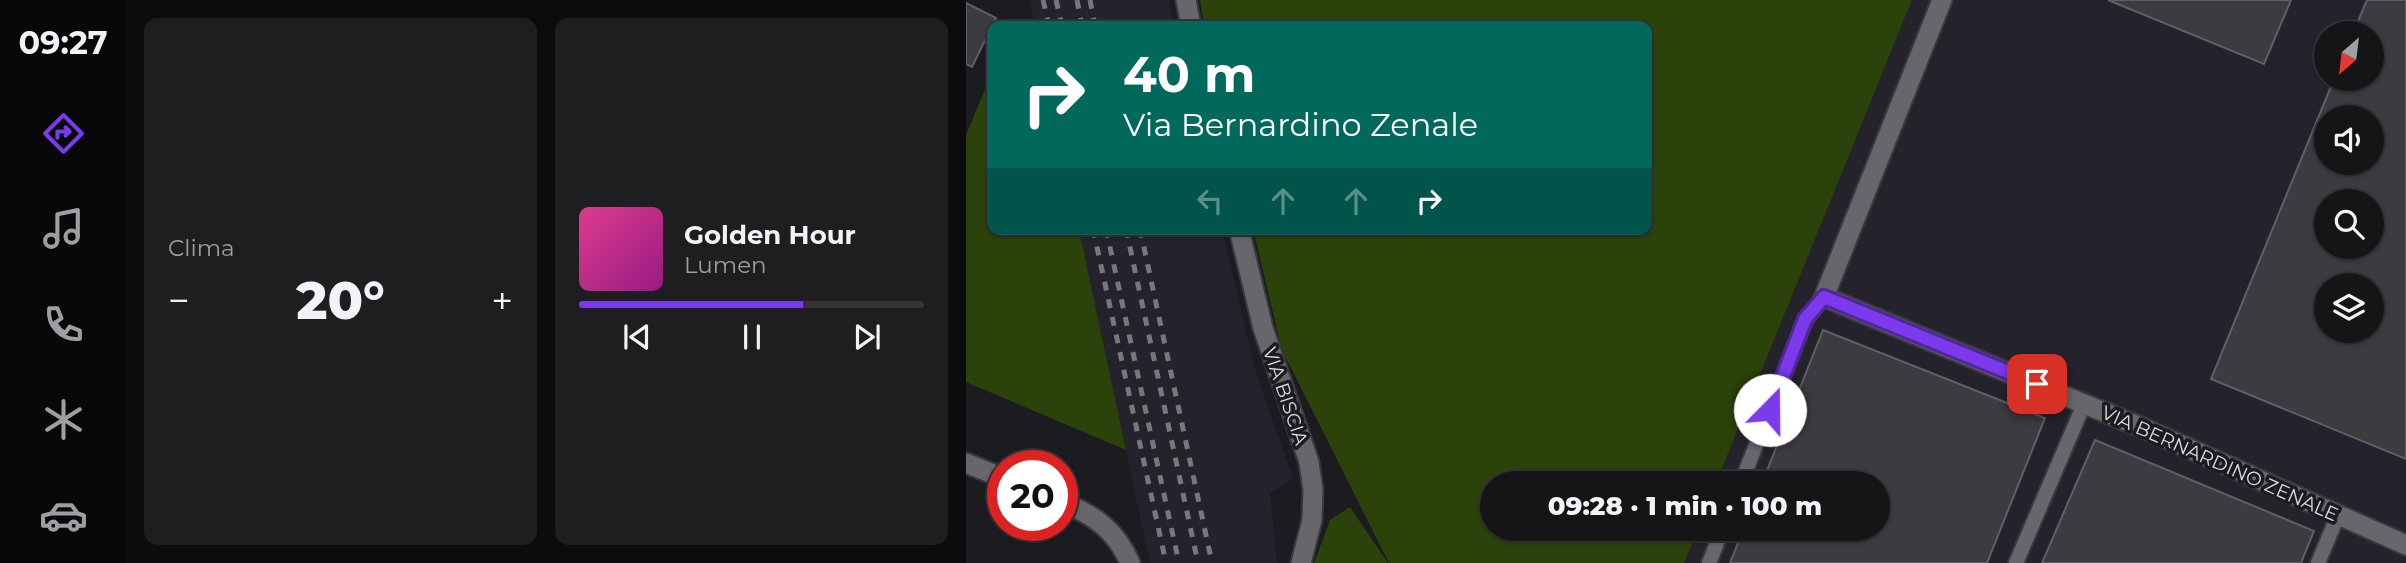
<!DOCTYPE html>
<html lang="it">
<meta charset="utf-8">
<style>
body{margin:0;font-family:Montserrat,sans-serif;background:#1e1e21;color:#f1f3f6;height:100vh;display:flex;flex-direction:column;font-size:26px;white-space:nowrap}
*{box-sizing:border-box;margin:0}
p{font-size:23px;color:#9d9fa2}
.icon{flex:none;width:38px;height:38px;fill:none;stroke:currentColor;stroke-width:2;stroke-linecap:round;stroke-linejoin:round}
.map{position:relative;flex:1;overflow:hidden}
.panel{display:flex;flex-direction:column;gap:18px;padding:18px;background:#0c0c0d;width:840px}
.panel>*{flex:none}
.hud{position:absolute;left:21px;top:21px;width:665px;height:214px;border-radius:14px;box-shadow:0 2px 5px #0004,0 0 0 2px #343437;background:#00695c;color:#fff;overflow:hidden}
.needle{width:46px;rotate:208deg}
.fabs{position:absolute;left:1348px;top:21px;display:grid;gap:14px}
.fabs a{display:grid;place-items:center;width:70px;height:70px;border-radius:50%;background:#151518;box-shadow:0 2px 5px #0004,0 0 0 2px #343437;font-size:35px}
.speed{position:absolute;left:21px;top:450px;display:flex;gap:14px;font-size:35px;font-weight:700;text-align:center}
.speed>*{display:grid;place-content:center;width:91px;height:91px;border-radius:50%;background:#151518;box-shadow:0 2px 5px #0004,0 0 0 2px #343437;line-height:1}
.speed .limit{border:10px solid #d22;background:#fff;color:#111}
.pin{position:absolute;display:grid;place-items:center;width:60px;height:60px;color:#fff;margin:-30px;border-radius:14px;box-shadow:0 4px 10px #0006}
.me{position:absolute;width:77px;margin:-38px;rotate:22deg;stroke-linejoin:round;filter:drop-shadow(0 0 5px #0008)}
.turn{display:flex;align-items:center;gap:24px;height:147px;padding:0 21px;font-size:32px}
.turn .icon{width:91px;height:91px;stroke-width:2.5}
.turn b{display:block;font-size:49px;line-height:60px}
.lanes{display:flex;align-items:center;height:66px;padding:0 21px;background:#0003;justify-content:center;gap:35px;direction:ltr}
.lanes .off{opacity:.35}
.big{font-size:52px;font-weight:800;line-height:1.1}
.panel .card{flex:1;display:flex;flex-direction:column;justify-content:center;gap:10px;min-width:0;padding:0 24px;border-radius:14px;background:#1e1e21}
.song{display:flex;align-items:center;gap:21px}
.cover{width:84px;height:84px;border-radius:10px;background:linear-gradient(135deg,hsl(330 70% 55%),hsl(310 70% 35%))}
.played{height:7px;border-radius:4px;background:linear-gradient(90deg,#7c3aed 65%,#343437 65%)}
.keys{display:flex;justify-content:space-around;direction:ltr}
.heat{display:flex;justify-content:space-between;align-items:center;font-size:38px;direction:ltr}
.panel .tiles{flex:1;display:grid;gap:18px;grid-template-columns:repeat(2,1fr)}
.trip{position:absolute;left:514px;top:471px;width:410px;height:70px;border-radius:35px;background:#151518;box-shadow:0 2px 5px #0004,0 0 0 2px #343437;font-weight:800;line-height:70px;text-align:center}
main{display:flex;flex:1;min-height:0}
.menu{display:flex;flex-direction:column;width:126px;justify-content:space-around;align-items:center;background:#08080a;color:#9d9fa2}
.menu .icon{width:49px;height:49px}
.menu .selected{color:#7c3aed}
.menu b{font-size:32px;color:#f1f3f6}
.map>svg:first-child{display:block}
</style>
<main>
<nav class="menu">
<b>09:27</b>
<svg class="icon selected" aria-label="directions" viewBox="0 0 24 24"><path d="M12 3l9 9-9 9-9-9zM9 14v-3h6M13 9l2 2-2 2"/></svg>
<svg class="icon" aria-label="music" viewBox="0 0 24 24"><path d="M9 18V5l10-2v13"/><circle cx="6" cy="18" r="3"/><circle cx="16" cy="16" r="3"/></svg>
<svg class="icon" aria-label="phone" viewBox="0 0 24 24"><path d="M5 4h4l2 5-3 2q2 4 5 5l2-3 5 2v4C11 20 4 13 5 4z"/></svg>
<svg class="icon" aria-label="climate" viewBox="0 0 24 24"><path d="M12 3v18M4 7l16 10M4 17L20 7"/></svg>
<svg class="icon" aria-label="car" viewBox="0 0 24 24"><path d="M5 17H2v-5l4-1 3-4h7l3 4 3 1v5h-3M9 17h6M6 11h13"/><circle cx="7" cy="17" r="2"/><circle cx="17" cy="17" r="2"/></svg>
</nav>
<section class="panel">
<div class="tiles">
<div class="card"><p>Clima</p>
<div class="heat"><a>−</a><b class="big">20°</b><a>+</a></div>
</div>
<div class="card">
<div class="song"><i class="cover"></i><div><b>Golden Hour</b><p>Lumen</p></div></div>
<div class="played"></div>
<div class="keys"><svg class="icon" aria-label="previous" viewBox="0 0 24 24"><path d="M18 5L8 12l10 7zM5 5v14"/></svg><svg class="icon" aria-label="pause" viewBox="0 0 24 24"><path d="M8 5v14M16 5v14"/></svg><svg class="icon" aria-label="next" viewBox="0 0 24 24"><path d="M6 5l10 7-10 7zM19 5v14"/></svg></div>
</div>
</div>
</section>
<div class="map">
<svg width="1440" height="563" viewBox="0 0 1440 563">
<rect width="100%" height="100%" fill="#1c1c20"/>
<g fill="#24232c" fill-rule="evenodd">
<path d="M64,0H203L207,26H69Z"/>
<path d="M946,0H1440V563H718L732,529L912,528V483H750ZM1360,33H1405V79H1360ZM1360,117H1405V163H1360ZM1360,201H1405V247H1360ZM1360,285H1405V331H1360Z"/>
<path d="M113,229H256L289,370L327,479L304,493L311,563H184Z"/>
</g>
<g fill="#2b420a">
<path d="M234,0H946L750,483H527V528L732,529L718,563H423L316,350L287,229H681V26H238Z"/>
<path d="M26,72V229H113L160,450L0,382V135Z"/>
<path d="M384,507L422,563H348L364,520Z"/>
</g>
<g fill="#3c3b40" stroke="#605f64" stroke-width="2" fill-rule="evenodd">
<path d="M1142,0H1325L1298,64Z"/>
<path d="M1401,0H1440V459L1245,379L1368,79H1405V33H1387ZM1360,117H1405V163H1360ZM1360,201H1405V247H1360ZM1360,285H1405V331H1360Z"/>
<path d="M0,3L30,18L6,67L0,64Z"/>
<path d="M857,330L1079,418L1021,563H764L778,528H912V483H796Z"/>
<path d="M1129,440L1348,531L1335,563H1076Z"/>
</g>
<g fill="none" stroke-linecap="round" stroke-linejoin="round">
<g stroke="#3a393d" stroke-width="18">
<g id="service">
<path d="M775,483L840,319L858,297"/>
<path d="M743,563L757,528"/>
<path d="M1050,563L1118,404"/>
<path d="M1352,563L1372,515"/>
</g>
</g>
<g stroke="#3a393d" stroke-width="23">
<g id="minor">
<path d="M220,0L225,26"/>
<path d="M976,0L858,297L1177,428L1440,545"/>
<path d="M273,229L297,328L343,462L347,490L346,520L335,563"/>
<path d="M0,463L37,478"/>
<path d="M96,502C128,515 150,530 164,563"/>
</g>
</g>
<use href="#service" stroke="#66666b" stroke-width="14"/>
<use href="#minor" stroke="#66666b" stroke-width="19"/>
<g stroke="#78787b" stroke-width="5" stroke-dasharray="9 9" stroke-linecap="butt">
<path d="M77,0L83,26"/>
<path d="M90,0L96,26"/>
<path d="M111,0L116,26"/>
<path d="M124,0L129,26"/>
<path d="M127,229L200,563"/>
<path d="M140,229L213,563"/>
<path d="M160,229L232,563"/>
<path d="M174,229L246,563"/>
</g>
</g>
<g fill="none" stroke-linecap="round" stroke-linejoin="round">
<g stroke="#51269a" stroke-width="18">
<path id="route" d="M804,410L839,319L858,297L1071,384"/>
</g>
<use href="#route" stroke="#7c3aed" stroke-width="12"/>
</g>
<g text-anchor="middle" stroke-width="7" stroke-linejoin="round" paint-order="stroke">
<g font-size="19" fill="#dbdbde" stroke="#1c1c20">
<text transform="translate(320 396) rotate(71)" y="7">VIA BISCIA</text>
<text transform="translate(1254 463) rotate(24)" y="7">VIA BERNARDINO ZENALE</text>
</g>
</g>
</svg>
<div class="fabs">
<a><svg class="needle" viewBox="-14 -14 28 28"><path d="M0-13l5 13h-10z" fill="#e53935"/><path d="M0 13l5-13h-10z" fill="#9d9fa2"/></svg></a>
<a><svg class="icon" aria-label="sound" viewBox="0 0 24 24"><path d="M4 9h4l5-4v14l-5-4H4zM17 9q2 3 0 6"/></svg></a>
<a><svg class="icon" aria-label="search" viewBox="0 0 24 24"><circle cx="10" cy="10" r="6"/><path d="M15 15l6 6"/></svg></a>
<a><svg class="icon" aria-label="layers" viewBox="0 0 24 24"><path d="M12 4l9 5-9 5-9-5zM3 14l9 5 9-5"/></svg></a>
</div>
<div class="speed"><div class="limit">20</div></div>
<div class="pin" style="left:1071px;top:384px;background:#d93025"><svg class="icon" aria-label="arrive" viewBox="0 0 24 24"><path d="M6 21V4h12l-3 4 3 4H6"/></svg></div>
<svg class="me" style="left:804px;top:410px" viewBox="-20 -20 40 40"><circle r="19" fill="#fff"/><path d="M0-13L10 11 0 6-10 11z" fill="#7c3aed"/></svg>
<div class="trip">09:28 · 1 min · 100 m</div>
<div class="hud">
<div class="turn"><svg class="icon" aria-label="right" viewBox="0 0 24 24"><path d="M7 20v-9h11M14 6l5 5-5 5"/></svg><div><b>40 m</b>Via Bernardino Zenale</div></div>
<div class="lanes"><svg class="icon off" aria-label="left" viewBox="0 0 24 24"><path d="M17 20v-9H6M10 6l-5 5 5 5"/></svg><svg class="icon off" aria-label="ahead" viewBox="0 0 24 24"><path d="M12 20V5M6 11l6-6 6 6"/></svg><svg class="icon off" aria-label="ahead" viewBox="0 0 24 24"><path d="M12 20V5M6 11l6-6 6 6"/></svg><svg class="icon" aria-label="right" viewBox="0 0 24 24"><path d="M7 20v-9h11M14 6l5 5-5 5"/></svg></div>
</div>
</div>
</main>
